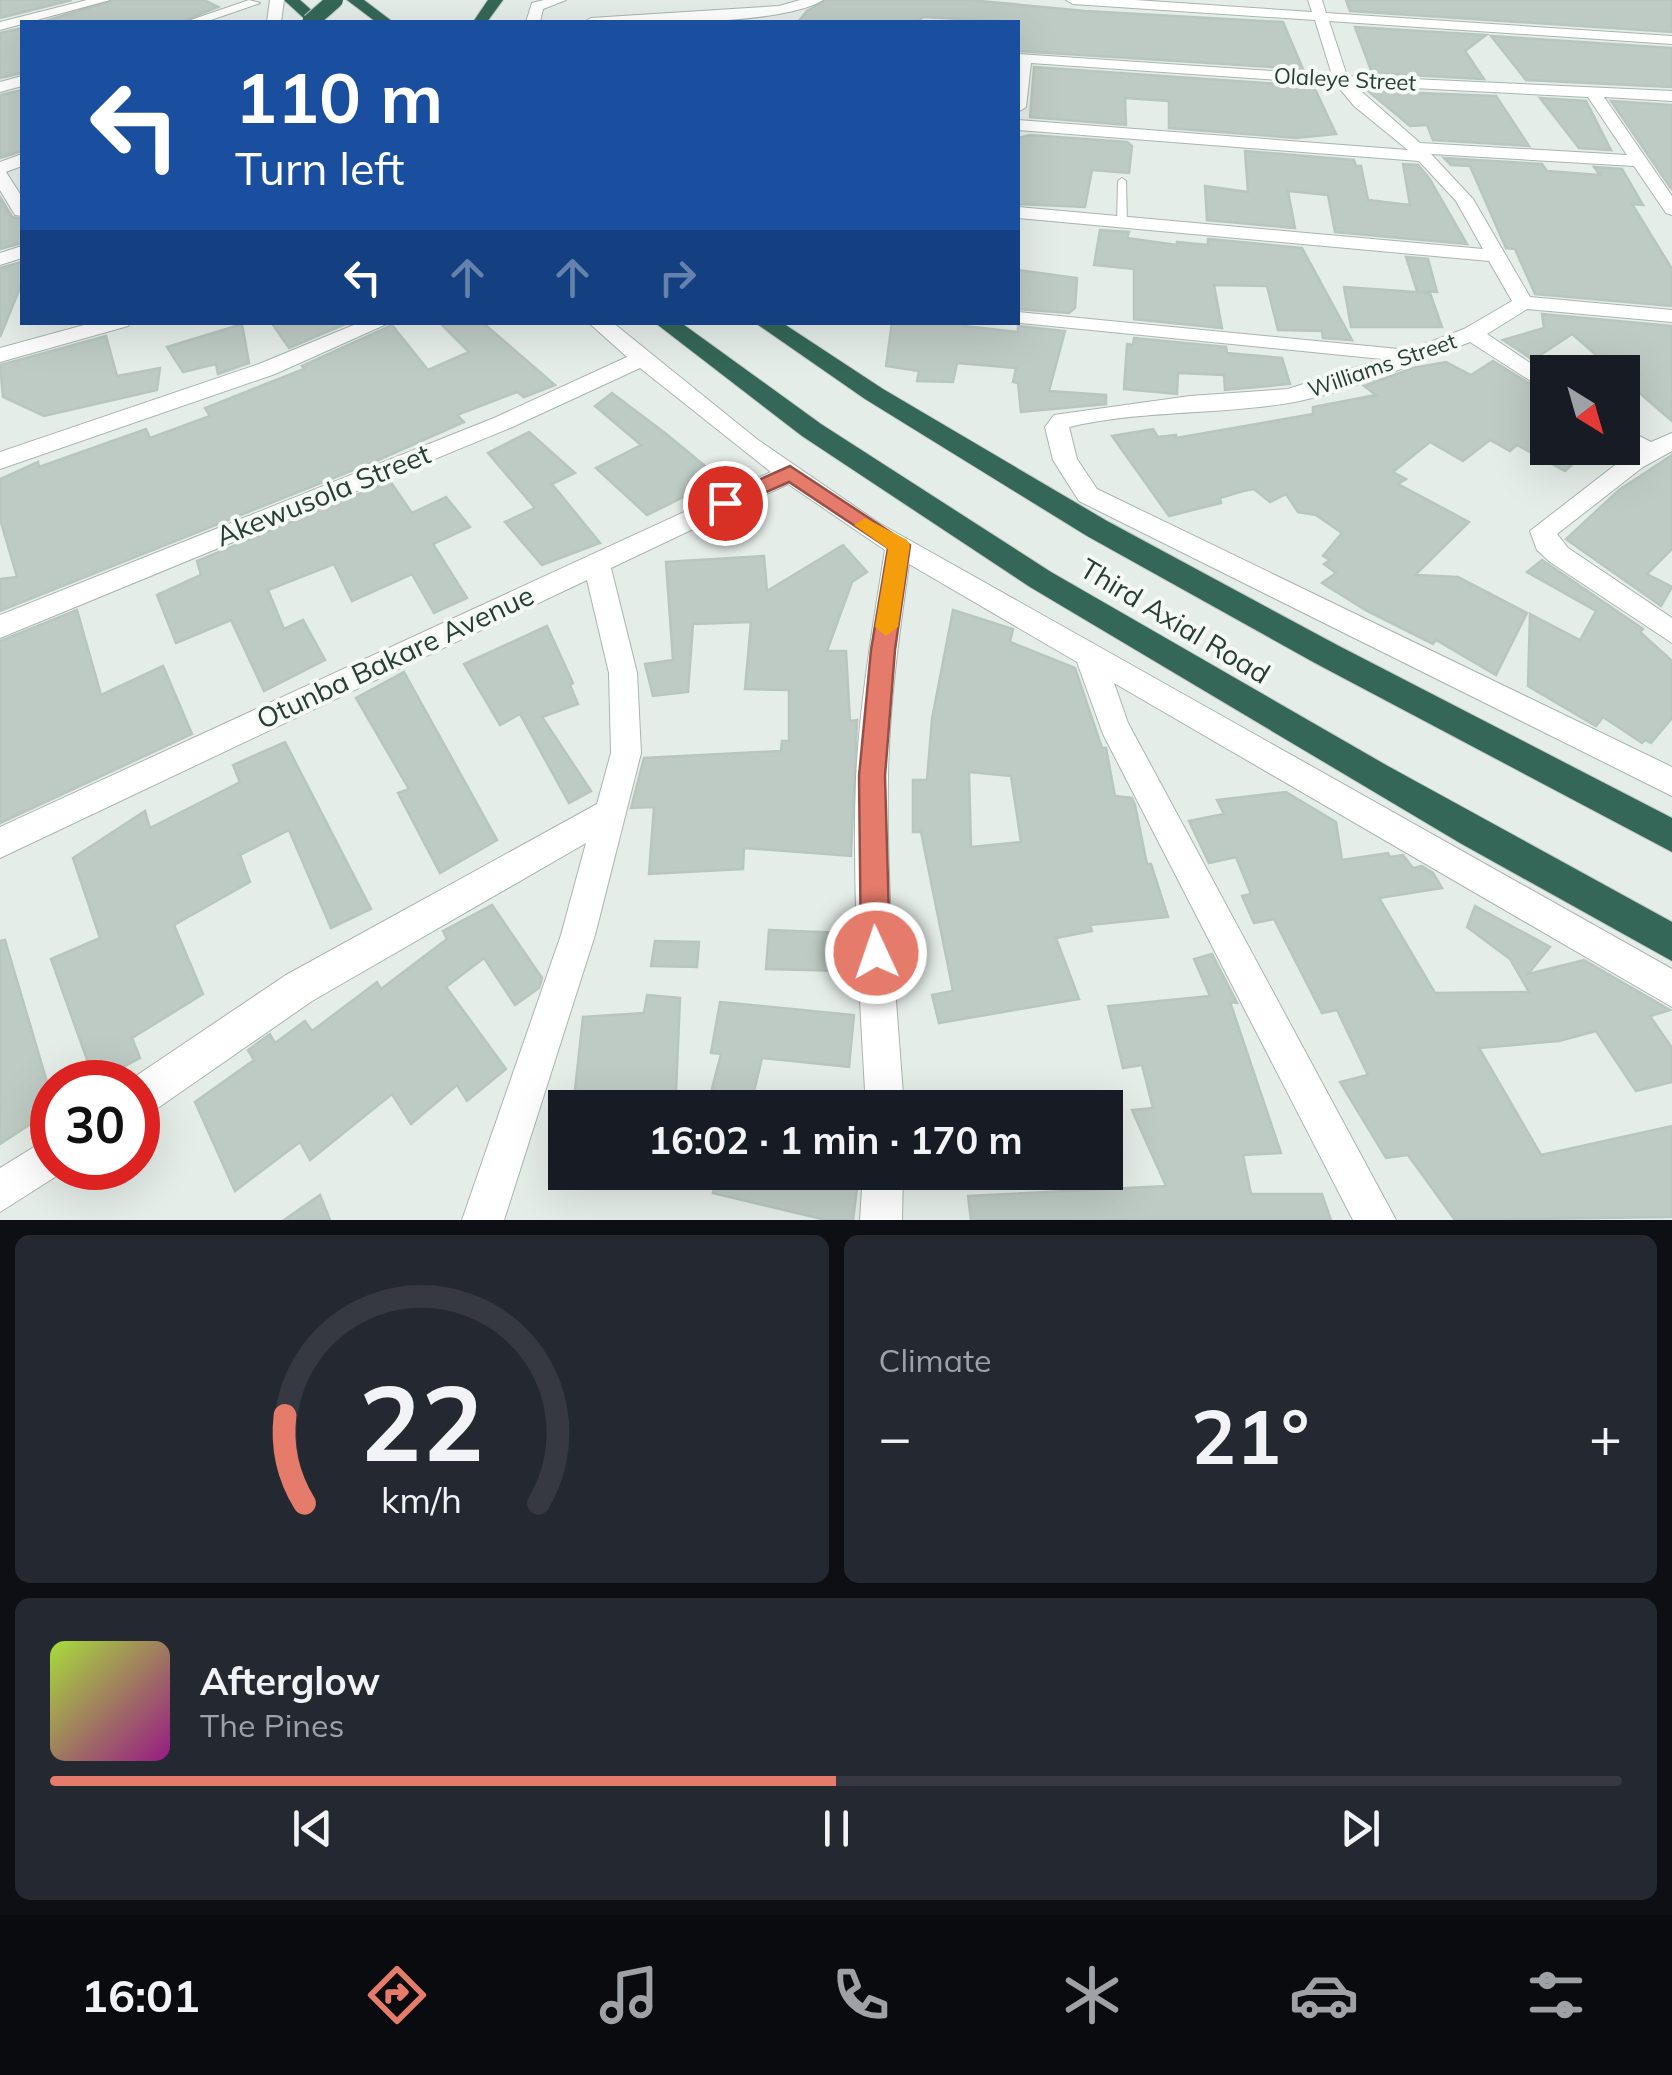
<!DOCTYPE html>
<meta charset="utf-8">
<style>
body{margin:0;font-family:Mulish,sans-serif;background:#242831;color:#f1f3f6;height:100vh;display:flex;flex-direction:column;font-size:38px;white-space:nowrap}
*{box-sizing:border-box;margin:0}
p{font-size:32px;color:#9ea1a6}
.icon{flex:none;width:55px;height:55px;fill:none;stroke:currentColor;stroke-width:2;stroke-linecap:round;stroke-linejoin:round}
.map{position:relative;height:1220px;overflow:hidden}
.panel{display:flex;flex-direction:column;gap:15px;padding:15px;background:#0d0f14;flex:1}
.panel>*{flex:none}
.top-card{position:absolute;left:20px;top:20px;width:1000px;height:305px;border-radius:0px;box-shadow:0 10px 40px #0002;background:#1a4fa0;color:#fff;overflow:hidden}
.needle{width:65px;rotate:143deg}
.controls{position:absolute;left:1530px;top:355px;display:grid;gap:20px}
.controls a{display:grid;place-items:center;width:110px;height:110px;border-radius:0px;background:#171b24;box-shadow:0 10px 40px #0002;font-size:50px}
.speed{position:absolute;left:30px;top:1060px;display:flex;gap:20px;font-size:50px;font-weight:700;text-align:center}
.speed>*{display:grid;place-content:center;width:130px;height:130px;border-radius:50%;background:#171b24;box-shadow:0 10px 40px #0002;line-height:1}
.speed .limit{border:15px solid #d22;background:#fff;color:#111}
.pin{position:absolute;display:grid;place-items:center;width:85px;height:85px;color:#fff;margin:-42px;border:5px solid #fff;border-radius:50%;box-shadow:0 2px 10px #0007}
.me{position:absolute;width:110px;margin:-55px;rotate:357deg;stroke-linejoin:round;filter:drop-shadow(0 0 8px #0008)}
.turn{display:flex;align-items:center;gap:35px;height:210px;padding:0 50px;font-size:45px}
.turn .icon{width:130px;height:130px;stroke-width:2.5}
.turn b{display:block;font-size:70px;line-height:85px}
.lanes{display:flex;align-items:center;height:95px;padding:0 50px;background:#0003;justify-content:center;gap:50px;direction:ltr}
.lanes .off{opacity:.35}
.big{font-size:75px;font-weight:700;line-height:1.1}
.panel .card{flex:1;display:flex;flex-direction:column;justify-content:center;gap:15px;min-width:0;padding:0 35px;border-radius:15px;background:#242831}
.panel .dial{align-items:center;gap:0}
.dial svg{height:260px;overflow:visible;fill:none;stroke:#363941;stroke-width:7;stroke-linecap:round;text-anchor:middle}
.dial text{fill:#f1f3f6;stroke:none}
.song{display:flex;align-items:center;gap:30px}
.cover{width:120px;height:120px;border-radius:15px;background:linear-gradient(135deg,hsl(80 70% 55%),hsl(310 70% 35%))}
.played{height:10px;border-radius:5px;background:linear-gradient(90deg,#e57b6b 50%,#363941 50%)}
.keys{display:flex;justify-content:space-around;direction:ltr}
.heat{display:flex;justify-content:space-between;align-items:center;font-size:55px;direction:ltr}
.panel .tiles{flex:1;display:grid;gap:15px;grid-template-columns:1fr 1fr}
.card:last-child{grid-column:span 2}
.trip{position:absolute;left:548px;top:1090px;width:575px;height:100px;border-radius:0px;background:#171b24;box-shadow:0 10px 40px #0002;font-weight:700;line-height:100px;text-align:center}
.dock{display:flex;height:160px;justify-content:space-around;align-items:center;background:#090b0e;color:#9ea1a6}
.dock .icon{width:70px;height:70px}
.dock .current{color:#e57b6b}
.dock b{font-size:45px;color:#f1f3f6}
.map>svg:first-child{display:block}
</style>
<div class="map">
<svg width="1672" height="1220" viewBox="0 0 1672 1220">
<rect width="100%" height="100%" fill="#e5ede9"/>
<g fill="#becbc4" stroke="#b8c6bf" stroke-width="2.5" fill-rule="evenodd">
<path d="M0,0H72L0,18Z"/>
<path d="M114,0H204L218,7L181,22H42Z"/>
<path d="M826,0H970L1085,11L1283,22L1303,69L1018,51V22L923,17L917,22H798L807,11Z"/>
<path d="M1346,0H1672V32L1350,11Z"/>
<path d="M1355,27L1486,35L1465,51L1484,79L1372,73Z"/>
<path d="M22,28V73L0,78V33Z"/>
<path d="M1491,36L1672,48V87L1526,80Z"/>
<path d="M1034,67L1309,86L1316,91L1336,134L1296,138L1169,128V101L1125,98L1126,125L1030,117Z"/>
<path d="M22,90V151L0,158V95Z"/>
<path d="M1368,91L1496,96L1529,146L1433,140L1427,125L1410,126Z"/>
<path d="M1540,98L1586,101L1611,150L1579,148Z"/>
<path d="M1611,101L1672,105V189L1670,187Z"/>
<path d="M1030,135L1127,142L1132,146L1129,173L1092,170L1085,207L1018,204V138Z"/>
<path d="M1245,151L1354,160L1356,166H1361L1368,200L1410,205L1403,164L1418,165L1429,178L1467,244L1335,232L1328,195L1288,191L1295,228L1207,220L1205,186L1248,192Z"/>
<path d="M1444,158L1542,164L1547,171L1600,175L1594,167L1622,169L1643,205L1632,204L1672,269V306L1535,294L1515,249L1506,248L1470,166L1451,165Z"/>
<path d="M0,197L12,217L22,219V243L0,249Z"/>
<path d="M1100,230L1129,232L1127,238L1177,245V242L1208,245V239L1302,248L1352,340L1323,338L1322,331L1278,330L1267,286L1214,285L1222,328L1134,319V269L1094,265Z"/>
<path d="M1406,257L1428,259L1437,292L1417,291Z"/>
<path d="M22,262V283L0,337V268Z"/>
<path d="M1018,270L1077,278L1075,308L1069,313L1018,309Z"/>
<path d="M1344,287L1430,293L1442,327H1351Z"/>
<path d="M1542,314L1672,326V421L1622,378V372H1616L1572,334L1533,360L1503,340L1544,328Z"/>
<path d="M271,322H350L289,348Z"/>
<path d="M439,322H482L555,385L524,397L517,392L457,415L464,422L376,461L0,611V579L17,577L0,519V479L38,462L39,467L146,429L150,438L210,416L205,408L304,369L302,366L392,325L428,370L469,352Z"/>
<path d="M892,322H965L964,326L1018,332V326L1065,331L1049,391L1106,395V404L1021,412L1018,383L1013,382L1016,368L957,363L953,382L917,381L919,371L886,366Z"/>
<path d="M242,324L249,363L218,374L216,364L183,372L167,347Z"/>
<path d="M106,336L117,376L160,368L157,390L44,416L3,397L0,365Z"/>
<path d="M1134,338L1226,347L1227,353L1282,358L1290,384L1225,390L1224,375L1178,373L1177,394L1124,389L1127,344L1133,345Z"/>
<path d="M1493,361L1548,395V448H1591L1565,471L1517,445L1510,451L1490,440L1463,461L1430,442L1393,472L1406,479L1398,484L1469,522L1415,575L1458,577L1527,613L1496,675L1436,640L1433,644L1367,611L1322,583L1336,573L1324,564L1330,560L1323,556L1342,533L1316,515L1298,512L1286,494L1270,502L1254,489L1243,491L1220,498L1221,503L1169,516L1112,436L1153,429L1158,437L1176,435V438L1313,414V407L1376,395L1364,386L1413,368L1446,362L1471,375Z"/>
<path d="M612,393L665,433L722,480L702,493L698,490L647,515L596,468L641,445L595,406Z"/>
<path d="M529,432L575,473L552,484L600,543L542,565L505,522L535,508L488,453Z"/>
<path d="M1672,455V549L1647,574L1672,587L1661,606L1566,539L1619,490Z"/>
<path d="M390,481L412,513L446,497L470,527L433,544L467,598L434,613L412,574L352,601L334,564L268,590L284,629L303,620L325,660L264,691L231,620L176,643L157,595L201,575L197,561Z"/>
<path d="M843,545L867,572L852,582L827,651H846L850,721L857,720L851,856L744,848L743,869L649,874L654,807L631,808L644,758L781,751L782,741H789V690L745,689L751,622L693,624L688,692L653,696L645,664L673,660L666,562L764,556L767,591Z"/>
<path d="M1542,560L1643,629L1640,632L1672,661V718L1651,743L1645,740L1642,743L1603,717L1596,726L1528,686L1530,614L1580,640L1596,611L1527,572Z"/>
<path d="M77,610L101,695L163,666L192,734L0,823V641Z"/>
<path d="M953,610L1013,629L1010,642L1075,668L1102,748H1106L1115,796L1132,798L1135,805L1147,864H1151L1168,917L1090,925L1092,931L1056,938L1079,999L939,1023L932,995L953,991L921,832H913V780H927L932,719ZM969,772L1011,776L1021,842L971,847Z"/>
<path d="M547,626L573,683L570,685L578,704L542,717L591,791L569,803L520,714L500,725L464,664Z"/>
<path d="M404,672L497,840L440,873L398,793L409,789L356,698Z"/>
<path d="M285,742L371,909L331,928L289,830L240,855L250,882L174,925L203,994L132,1038L140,1058L95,1082L51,959L100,938L73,858L145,811L150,828L240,782L233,765Z"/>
<path d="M1286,792L1336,822L1342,860L1388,853L1390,857L1403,855L1413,868L1422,866L1433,873L1442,888L1379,898L1435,993L1529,992L1510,959L1467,927L1475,906L1550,947L1528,974L1584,960L1670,1010L1650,1016L1672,1048V1082L1636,1091L1596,1031L1559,1041L1479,1048L1541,1155L1672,1126V1217L1455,1220L1408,1155L1386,1158L1340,1082L1368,1075L1337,1010L1322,1013L1274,919L1254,923L1242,896L1251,894L1236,857L1209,863L1189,821L1224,814L1217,800Z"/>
<path d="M492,905L542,978L539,988L515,1005L484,958L446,987L506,1069L467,1101L457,1085L411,1124L392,1094L310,1160L300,1142L235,1191L195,1102L254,1060L248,1050L270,1034L275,1043L305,1021L312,1031L377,982L381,989L447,939L443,931Z"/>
<path d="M769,930L845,933L844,971L766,969Z"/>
<path d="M5,940L52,1099V1110L0,1144V941Z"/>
<path d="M655,941L699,942L697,967L651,966Z"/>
<path d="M1212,954L1237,1003L1230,1002L1281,1153L1243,1155L1251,1194H1322L1331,1220H971L968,1196L1166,1186L1132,1110L1153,1108L1142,1065L1123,1068L1108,1006L1210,996L1194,959Z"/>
<path d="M647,995L680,998L676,1092L574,1099L583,1017L644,1013Z"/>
<path d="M720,1002L854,1015L849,1067L762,1058L750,1108H707L721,1054L711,1053Z"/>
<path d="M718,1172H859L853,1220H826L713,1193Z"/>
<path d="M320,1195L330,1220H284Z"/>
</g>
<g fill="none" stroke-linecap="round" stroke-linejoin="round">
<g stroke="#a8b5af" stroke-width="2">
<path id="service" d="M1122,178L1126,181L1127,223L1122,226L1117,223L1118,181Z"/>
</g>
<g stroke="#a8b5af" stroke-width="2">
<g id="minor">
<path d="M87,0H110L0,30V22Z"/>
<path d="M249,0L260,3L205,22H185Z"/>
<path d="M270,0H284L281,22H267Z"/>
<path d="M544,0H566L543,9L540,22H526L532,3Z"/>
<path d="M800,0H823C785,25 633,25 584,22L591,18L779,6Z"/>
<path d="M1066,0H1135L1312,12L1308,0H1322L1326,13L1672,36V44L1329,21L1347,76L1672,91V101L1604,97L1672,196V215L1666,213L1634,166L1431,154L1473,199L1530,297L1672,310V322L1527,309L1487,334L1548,375V392L1470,342C1411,364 1351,392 1289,403C1216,415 1140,410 1069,427L1077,459L1097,489L1672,767V796L1079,501L1053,460L1045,427L1054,415L1190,396L1288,389L1382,359L1011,322H1018V312L1409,350L1464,329L1512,301L1489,261L1018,218V207L1483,249L1456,201L1419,161L1018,130V120L1408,150L1354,106L1336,84L1031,63L1026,107L1018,112V54L1332,75L1315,20L1073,4ZM1354,85L1588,97L1627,155L1420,143Z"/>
<path d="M22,76V86L0,92V82Z"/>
<path d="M0,171L6,172L22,197V216L15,215L0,190Z"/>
<path d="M22,246V258L0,265V253Z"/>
<path d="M95,322H131L128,326L0,362V348Z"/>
<path d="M361,322H391L275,374L0,469V452L259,364Z"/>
<path d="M588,322H612L758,440L879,523L1672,969V1007L1114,683L1128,723L1396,1220H1353L1103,734L1077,662L909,564C899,635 889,706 888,778C886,888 896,998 904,1108H866C860,998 852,888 856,778C860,701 873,625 885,550L788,484L611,568L637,673L641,753L595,935L504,1220H462L561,935L586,843L312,1001L152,1112L138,1117V1082H127L286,975L597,804L611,753L609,673L587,580L0,858V827L771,472L640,368L510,428L0,638V615L494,418L627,357Z"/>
<path d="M1622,427L1651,442L1672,433V451L1643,467L1557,534L1568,548L1672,618V643L1550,562L1537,550L1530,531L1632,452L1622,446Z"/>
<path d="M52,1136V1168L66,1170L0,1212V1168Z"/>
<path d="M863,1172H903L902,1220H860Z"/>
</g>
</g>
<g stroke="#a8b5af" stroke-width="2">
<path id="tertiary" d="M22,154V166L0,174V162Z"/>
</g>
<g stroke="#c2c9c6" stroke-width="2">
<g id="motorway">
<path d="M284,0H300L325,22H308Z"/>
<path d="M347,0H364L393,22H376Z"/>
<path d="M488,0H503L487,22H473Z"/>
<path d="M654,322H680L821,424L1051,572L1386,765L1672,922V961L1460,843L1030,587L802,436Z"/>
<path d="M754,322H781L883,389L1107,521L1337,645L1672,818V852L1315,663L1087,536L865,399Z"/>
</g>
</g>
<use href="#service" fill="#fff" fill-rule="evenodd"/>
<use href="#minor" fill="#fff" fill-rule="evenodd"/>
<use href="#tertiary" fill="#fff" fill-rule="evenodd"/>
<use href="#motorway" fill="#346757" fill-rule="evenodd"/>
<g stroke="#c2c9c6" stroke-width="18" stroke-linecap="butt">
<path id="motorway-bridge" d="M310,22L335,0"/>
</g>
<use href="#motorway-bridge" stroke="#346757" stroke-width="16"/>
</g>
<path fill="#e57b6b" stroke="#955046" stroke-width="2.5" d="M790,466L910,545L895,650L885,776L890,953L886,963L876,967L865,963L861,953L859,776L871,650L888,548L789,482L725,510L715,503L718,498Z"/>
<path fill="#f59e0b" d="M865,518L907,540L910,545L898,627L886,636L875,627L888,549L854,525Z"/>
<g text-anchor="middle" stroke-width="8" stroke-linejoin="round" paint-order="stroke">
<g font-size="22" fill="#263e35" stroke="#f6faf7">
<text transform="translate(1345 79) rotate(3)" y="8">Olaleye Street</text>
<text transform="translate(1382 365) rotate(-19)" y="8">Williams Street</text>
</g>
<g font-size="28" fill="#263e35" stroke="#f6faf7">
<text transform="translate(323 495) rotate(-22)" y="10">Akewusola Street</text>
<text transform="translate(1175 621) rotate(31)" y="10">Third Axial Road</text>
<text transform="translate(395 657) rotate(-25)" y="10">Otunba Bakare Avenue</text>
</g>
</g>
</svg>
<div class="controls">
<a><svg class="needle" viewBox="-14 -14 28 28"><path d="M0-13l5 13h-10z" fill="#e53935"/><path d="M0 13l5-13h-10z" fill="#9ea1a6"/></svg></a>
</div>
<div class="speed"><div class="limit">30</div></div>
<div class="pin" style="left:725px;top:503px;background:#d93025"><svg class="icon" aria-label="arrive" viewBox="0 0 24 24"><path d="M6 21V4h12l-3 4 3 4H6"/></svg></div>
<svg class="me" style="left:876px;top:953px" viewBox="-20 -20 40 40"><circle r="17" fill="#e57b6b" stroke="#fff" stroke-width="3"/><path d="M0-11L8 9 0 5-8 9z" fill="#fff"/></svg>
<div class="trip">16:02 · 1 min · 170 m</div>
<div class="top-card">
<div class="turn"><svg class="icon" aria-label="left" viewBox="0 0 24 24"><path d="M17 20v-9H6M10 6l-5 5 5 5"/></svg><div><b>110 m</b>Turn left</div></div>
<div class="lanes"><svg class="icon" aria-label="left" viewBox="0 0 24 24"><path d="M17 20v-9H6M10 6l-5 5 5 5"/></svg><svg class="icon off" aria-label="ahead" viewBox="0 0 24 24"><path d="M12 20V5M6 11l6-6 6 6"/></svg><svg class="icon off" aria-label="ahead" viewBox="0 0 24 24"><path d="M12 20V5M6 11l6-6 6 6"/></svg><svg class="icon off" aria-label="right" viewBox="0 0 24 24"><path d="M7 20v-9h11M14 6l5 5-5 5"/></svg></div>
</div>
</div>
<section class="panel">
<div class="tiles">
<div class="card dial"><svg viewBox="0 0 100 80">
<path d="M14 69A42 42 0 1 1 86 69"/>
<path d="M14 69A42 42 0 0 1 8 42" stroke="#e57b6b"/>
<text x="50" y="56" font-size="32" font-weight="700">22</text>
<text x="50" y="72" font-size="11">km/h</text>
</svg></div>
<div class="card"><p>Climate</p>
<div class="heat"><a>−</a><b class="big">21°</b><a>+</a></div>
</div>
<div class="card">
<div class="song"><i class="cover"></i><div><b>Afterglow</b><p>The Pines</p></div></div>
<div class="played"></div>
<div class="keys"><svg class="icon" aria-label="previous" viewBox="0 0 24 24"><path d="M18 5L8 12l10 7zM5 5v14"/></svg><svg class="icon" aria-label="pause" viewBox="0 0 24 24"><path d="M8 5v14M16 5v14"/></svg><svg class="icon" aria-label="next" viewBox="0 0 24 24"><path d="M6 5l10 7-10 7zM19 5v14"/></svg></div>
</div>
</div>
</section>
<nav class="dock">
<b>16:01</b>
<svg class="icon current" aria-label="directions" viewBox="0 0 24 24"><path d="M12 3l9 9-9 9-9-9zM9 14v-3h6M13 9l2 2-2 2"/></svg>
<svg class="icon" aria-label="music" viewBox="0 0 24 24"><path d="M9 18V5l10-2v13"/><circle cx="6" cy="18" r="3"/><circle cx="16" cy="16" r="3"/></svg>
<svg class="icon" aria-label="phone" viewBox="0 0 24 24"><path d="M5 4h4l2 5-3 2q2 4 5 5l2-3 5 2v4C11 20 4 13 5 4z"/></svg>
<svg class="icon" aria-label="climate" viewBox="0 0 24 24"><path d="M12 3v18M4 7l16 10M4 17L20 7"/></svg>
<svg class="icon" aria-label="car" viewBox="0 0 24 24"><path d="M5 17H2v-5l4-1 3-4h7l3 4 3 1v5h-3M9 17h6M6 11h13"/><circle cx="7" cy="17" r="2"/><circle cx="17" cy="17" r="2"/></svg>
<svg class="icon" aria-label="filters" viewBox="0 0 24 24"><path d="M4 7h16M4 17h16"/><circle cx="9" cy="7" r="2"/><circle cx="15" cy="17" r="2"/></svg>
</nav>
